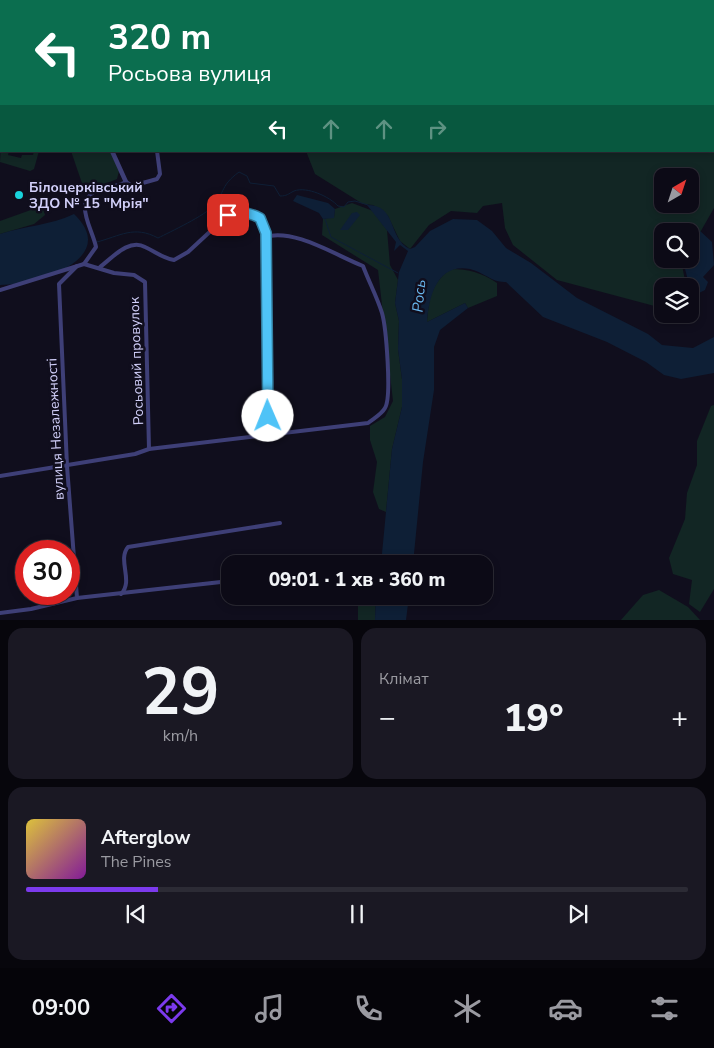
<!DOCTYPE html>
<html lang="uk">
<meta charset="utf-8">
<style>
body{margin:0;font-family:"Nunito Sans",sans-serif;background:#1a1823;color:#f1f3f6;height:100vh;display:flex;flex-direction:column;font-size:19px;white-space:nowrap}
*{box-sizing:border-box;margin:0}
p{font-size:16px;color:#9a9aa1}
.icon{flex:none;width:28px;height:28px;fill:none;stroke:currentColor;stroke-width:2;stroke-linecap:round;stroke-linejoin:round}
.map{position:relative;height:620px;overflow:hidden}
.sheet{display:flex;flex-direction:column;gap:8px;padding:8px;background:#07060c;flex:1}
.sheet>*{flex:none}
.banner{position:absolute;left:0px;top:0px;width:715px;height:152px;box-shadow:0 2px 8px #0003,0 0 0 1px #2c2b35;background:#0b6e4f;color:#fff;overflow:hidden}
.needle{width:32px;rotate:39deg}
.fabs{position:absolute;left:654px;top:168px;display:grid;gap:10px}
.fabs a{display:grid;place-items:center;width:45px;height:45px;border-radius:10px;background:#0c0a16;box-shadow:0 2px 8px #0003,0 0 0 1px #2c2b35;font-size:25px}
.speed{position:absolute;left:15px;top:540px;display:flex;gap:10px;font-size:25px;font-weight:700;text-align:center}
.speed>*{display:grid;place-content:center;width:65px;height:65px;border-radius:50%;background:#0c0a16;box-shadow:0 2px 8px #0003,0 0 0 1px #2c2b35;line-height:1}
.speed .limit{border:8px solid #d22;background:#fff;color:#111}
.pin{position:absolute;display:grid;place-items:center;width:42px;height:42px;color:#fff;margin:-21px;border-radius:10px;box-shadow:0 2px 8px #0006}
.me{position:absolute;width:55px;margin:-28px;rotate:359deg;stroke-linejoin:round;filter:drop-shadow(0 0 4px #0008)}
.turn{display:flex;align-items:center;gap:18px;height:105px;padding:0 25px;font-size:22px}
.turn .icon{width:65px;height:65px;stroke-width:2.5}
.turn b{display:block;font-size:35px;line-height:42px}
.lanes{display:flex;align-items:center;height:48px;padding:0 25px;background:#0003;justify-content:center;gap:25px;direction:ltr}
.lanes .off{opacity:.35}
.big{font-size:38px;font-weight:800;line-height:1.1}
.sheet .card{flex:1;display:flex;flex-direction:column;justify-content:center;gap:8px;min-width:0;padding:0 18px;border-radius:15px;background:#1a1823}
.sheet .dial{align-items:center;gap:0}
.dial b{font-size:65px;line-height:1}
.song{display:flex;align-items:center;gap:15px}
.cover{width:60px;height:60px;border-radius:8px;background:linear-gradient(135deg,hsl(50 70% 55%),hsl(290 70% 35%))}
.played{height:5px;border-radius:2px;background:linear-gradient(90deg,#7c3aed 20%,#2c2b35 20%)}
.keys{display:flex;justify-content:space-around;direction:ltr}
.heat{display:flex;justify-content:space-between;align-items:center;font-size:28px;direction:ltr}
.sheet .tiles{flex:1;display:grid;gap:8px;grid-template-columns:1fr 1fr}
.card:last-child{grid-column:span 2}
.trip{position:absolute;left:221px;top:555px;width:272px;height:50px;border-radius:15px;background:#0c0a16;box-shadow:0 2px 8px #0003,0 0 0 1px #2c2b35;font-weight:800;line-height:50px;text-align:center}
.tabs{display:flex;height:80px;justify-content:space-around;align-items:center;background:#050409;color:#9a9aa1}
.tabs .icon{width:35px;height:35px}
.tabs .active{color:#7c3aed}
.tabs b{font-size:22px;color:#f1f3f6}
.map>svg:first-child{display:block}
</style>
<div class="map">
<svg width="714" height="621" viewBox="0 0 714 621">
<rect width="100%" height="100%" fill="#100e1d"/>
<g fill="#122624" fill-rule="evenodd">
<path d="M305,0H577L578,1H305Z"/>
<path d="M1,145V151H9L8,155L21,158L22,155H33L34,151H39L34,169L30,171L0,162Z"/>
<path d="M714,148V208L690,250V231H662V259H685L682,265L686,286H662V308L557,280L513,245L505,228L502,203L483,206L477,213L451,211L429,225L410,249L400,241L388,216L373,205L363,204L315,174L306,151H714ZM662,176H690V204H662Z"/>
<path d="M71,151H110L119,171L117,179L85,192Z"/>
<path d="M352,203L373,211L387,230L390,265L398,280L395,303L399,321L398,349L402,379V407L392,449L386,512L379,509L373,492L377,462L370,440V426L385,417L393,401L378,270L322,235L323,219L334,217L335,209Z"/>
<path d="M42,206L45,215L34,224L0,234V221Z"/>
<path d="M451,269C469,269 482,273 497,283V296L468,308L465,303L427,322C429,299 431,283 451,269Z"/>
<path d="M714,405V589L700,612L689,604L692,580L673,574L669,558L685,519L687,493L697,465V441L711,406Z"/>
<path d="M659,590L688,607L700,620H621L643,595Z"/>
<path d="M358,596H376L375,620H358Z"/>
</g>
<g fill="#0e1f36">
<path d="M297,195L328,203L335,209L334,218L323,219L319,213L293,201Z"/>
<path d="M367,205C398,205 387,238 410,249L415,247L430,231L453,219L477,220L492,231L506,248L531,263L577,298L648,334L662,345L693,348L714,337V373L681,379L664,375L646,362L607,342L543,317L506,282C492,283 484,272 470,269C437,263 429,296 427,322L465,303L468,308L440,330L434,347V390L423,462L413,564H381L392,449L402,407V379L398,349L399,321L395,303L399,272L408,251L400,245L394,251L396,242Z"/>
<path d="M357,212L360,215L348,230H340L352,213Z"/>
<path d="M74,214C122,260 34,285 0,285V234C25,226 51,225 74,214Z"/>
<path d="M699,230L712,242L714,265L703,277L708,282L705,290L699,293L690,288L684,265L687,259H690V254L697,248L694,236Z"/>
<path d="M376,596H409L406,620H375Z"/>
</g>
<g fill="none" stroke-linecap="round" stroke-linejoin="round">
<g stroke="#0e1f36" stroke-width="1">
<path d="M325,219L331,237L398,273"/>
<path d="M97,242C120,236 134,225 158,238C170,232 206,215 213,206C226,191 220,186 239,172L247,176L250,183L274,186L280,196C287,196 288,194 294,191C307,186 330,197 338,206L344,207L348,202L355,201L368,205"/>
</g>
<g stroke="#3e3f77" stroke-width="4">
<path d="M134,0L135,1"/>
<path d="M242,0V1"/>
<path d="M84,264L114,273L134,275L145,282L149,449"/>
<path d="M100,267C112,258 129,238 145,247C156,252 162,258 174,260L188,252L228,215L245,212L260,218L265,233L269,436"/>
<path d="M0,290L84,264L96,247C92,227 71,200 100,189C109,186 118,187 126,182L132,186L157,179L160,174L157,151"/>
<path d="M0,476L135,454L149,449L368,423C374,418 381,415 385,408C392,397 386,327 382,313C377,297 369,282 363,266C335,255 294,228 265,237"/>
<path d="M121,594C134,581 117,560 128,547L280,523"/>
<path d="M77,598L67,466L59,284L77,266"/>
<path d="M0,613L31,609L77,598L230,581"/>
</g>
<g stroke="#3e3f77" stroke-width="4.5">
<path d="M40,0L41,1"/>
<path d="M112,151L126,182"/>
</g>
</g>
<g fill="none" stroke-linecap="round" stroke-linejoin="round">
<g stroke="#337fa1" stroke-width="12">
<path id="route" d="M228,215C239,210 250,213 260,218L266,233L268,416"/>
</g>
<use href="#route" stroke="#4fc3f7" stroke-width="9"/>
</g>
<circle fill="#19d3dc" stroke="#100e1d" stroke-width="2" cx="19" cy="195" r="5"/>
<g text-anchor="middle" stroke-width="5" stroke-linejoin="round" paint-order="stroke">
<g font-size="14" font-weight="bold" fill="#d2d0fa" stroke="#100e1d" text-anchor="start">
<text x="29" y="192">Білоцерківський<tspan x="29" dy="16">ЗДО № 15 "Мрія"</tspan></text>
</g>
<g font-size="14" fill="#d2d0fa" stroke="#100e1d">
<text transform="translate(136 361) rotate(-92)" y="5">Росьовий провулок</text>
<text transform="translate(55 429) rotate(-93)" y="5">вулиця Незалежності</text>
</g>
<g font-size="15" font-style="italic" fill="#69b7ee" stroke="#100e1d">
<text transform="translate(419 296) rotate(-85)" y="5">Рось</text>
</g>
</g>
</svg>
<div class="fabs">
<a><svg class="needle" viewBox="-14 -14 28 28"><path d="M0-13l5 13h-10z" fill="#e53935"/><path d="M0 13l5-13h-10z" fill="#9a9aa1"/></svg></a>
<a><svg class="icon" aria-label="search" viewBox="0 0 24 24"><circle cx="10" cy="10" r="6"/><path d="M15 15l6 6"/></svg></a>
<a><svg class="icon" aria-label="layers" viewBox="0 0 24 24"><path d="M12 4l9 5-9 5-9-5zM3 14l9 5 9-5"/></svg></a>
</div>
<div class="speed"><div class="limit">30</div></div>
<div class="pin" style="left:228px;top:215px;background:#d93025"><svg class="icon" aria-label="arrive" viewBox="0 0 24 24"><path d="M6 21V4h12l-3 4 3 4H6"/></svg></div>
<svg class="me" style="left:268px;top:416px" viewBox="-20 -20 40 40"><circle r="19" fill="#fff"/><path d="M0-13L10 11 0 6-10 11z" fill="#4fc3f7"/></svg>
<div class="trip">09:01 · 1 хв · 360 m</div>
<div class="banner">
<div class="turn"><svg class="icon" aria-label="left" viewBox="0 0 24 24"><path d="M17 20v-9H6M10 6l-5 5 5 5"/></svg><div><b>320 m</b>Росьова вулиця</div></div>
<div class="lanes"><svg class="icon" aria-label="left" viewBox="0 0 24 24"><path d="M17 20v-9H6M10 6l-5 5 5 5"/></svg><svg class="icon off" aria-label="ahead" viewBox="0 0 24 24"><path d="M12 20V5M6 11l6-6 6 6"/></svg><svg class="icon off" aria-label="ahead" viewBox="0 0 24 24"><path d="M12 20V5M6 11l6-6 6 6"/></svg><svg class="icon off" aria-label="right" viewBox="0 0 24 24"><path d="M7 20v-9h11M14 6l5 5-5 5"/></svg></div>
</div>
</div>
<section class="sheet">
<div class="tiles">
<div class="card dial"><b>29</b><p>km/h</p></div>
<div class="card"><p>Клімат</p>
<div class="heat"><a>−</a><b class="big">19°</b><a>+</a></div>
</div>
<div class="card">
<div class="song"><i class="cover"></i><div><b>Afterglow</b><p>The Pines</p></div></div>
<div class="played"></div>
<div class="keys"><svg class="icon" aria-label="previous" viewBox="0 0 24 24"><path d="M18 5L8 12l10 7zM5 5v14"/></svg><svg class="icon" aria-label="pause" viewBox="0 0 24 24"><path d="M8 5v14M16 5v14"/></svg><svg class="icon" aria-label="next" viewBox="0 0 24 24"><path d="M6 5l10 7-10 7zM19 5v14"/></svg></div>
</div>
</div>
</section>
<nav class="tabs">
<b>09:00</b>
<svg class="icon active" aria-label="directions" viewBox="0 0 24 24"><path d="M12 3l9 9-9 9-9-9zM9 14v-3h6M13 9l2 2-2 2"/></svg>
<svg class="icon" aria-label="music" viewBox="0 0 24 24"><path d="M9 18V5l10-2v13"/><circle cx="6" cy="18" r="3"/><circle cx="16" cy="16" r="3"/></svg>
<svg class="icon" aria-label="phone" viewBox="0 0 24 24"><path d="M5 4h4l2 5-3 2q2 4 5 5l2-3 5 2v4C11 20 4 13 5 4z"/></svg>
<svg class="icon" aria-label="climate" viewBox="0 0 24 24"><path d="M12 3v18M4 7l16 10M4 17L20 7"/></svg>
<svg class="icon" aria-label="car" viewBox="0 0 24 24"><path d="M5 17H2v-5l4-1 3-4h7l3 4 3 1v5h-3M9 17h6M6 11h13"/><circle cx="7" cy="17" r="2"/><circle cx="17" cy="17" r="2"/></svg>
<svg class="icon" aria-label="filters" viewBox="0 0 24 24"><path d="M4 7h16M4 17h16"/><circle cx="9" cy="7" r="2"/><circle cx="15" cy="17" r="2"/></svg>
</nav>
